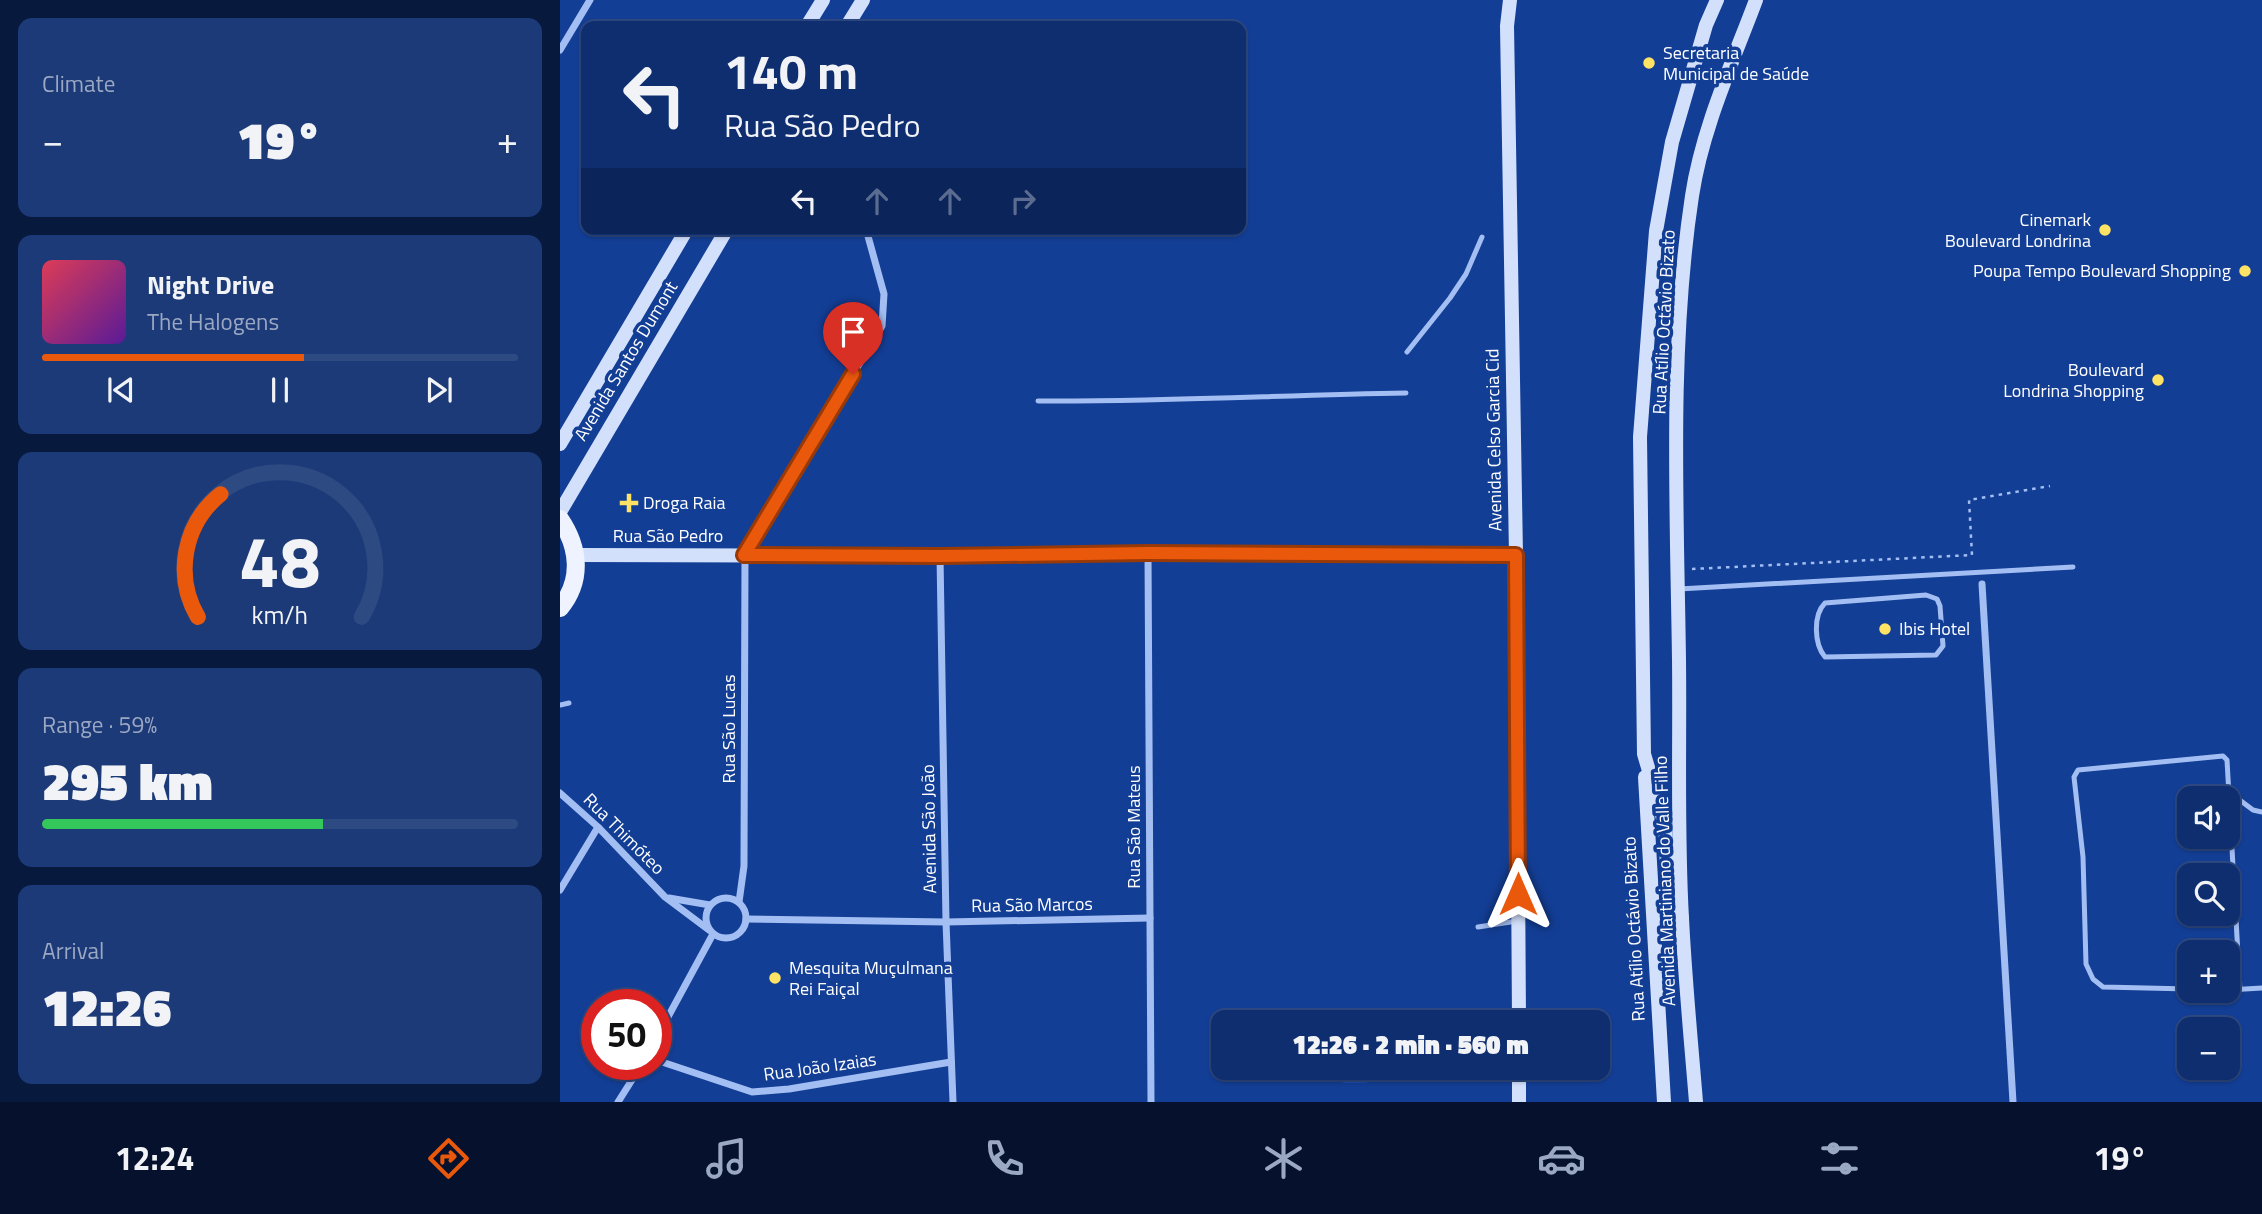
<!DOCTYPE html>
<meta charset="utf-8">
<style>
body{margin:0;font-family:"Titillium Web",sans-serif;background:#1c3a78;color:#f1f3f6;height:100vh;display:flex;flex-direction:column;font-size:26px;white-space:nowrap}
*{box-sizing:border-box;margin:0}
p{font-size:23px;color:#9ba8c3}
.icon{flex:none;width:38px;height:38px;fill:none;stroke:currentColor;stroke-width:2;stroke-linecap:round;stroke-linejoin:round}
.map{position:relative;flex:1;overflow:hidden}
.details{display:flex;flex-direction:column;gap:18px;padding:18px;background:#08193e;width:560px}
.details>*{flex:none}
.banner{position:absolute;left:21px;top:21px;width:665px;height:214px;border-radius:14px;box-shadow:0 2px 5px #0004,0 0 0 2px #2e4a83;background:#0e2e70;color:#f1f3f6;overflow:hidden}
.fabs{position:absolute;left:1617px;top:786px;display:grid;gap:14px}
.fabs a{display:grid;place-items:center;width:63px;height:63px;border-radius:14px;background:#0e2e70;box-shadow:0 2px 5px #0004,0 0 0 2px #2e4a83;font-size:35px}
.speed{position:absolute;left:21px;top:989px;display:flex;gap:14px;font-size:35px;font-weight:700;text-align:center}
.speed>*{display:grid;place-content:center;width:91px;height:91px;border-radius:50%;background:#0e2e70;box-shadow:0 2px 5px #0004,0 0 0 2px #2e4a83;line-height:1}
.speed .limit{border:10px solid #d22;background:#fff;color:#111}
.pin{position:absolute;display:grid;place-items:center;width:60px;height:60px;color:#fff;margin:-72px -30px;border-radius:50% 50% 50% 0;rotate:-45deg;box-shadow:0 0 7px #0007}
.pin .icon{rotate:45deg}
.me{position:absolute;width:77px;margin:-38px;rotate:0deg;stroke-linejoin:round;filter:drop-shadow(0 0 5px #0008)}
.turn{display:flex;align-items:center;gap:24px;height:147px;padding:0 28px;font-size:32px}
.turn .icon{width:91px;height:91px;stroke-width:2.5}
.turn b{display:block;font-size:49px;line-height:60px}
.lanes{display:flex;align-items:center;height:66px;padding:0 28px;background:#0003;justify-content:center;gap:35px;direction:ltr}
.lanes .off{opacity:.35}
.big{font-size:52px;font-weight:800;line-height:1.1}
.details .card{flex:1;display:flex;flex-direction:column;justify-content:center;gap:10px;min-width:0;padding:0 24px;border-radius:14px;background:#1c3a78}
.details .dial{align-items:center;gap:0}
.dial svg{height:182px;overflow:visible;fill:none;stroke:#2e4a83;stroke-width:7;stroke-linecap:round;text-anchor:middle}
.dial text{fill:#f1f3f6;stroke:none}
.song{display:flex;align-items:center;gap:21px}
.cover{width:84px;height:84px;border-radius:10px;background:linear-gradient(135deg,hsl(350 70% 55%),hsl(270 70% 35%))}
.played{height:7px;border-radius:4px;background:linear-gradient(90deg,#ea580c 55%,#2e4a83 55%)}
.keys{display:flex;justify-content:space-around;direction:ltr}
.heat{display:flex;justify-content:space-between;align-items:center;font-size:38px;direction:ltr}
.charge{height:10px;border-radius:5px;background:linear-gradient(90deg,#34c759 59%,#2e4a83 0)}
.trip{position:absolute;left:651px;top:1010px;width:399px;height:70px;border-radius:14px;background:#0e2e70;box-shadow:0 2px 5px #0004,0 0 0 2px #2e4a83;font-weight:800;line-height:70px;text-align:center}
.menu{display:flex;height:112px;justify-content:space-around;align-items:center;background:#06122d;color:#9ba8c3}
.menu .icon{width:49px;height:49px}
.menu .selected{color:#ea580c}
.menu b{font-size:32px;color:#f1f3f6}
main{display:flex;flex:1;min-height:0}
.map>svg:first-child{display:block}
</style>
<main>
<section class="details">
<div class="card"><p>Climate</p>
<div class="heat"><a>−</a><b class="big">19°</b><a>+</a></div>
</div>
<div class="card">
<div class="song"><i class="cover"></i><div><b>Night Drive</b><p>The Halogens</p></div></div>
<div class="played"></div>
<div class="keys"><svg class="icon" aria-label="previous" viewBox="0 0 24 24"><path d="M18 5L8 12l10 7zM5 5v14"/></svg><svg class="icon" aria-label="pause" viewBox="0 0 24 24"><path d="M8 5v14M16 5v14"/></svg><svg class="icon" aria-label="next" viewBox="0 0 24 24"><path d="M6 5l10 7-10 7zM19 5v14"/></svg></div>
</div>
<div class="card dial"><svg viewBox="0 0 100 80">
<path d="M14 69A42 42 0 1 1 86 69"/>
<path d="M14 69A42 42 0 0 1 24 15" stroke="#ea580c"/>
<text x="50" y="56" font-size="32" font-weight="700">48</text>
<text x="50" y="72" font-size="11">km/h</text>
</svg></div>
<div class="card"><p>Range · 59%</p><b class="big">295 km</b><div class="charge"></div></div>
<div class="card"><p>Arrival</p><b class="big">12:26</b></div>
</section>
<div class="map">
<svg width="1702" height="1102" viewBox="0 0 1702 1102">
<rect width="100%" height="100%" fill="#133e95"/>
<path fill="#1b4eaf" d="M782,1068H807V1083H783Z"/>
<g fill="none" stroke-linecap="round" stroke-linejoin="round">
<path stroke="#a3bef2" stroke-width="2.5" stroke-dasharray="3.5 5" stroke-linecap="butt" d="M1132,569L1412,555L1409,500L1490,486"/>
<g stroke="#a3bef2" stroke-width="5">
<path d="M847,352L890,298L906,274L922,237"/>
<path d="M478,401C600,402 723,395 846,393"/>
<path d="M1119,589L1513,567"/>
<path d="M1366,595L1377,599L1380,606L1383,646L1376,655L1265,657C1254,644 1253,615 1265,603Z"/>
<path d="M0,705L9,703"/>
<path d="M1669,792L1693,810L1702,812"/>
<path d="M918,927L957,921"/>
<path d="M1629,989L1543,987L1533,979L1526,964L1523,857L1514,777L1518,770L1663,756L1667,760L1680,990"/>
<path d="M1668,990L1702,988"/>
</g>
<g stroke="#a3bef2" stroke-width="7">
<path d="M0,50L30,0"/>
<path d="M588,553L591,1102"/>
<path d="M380,556L386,922L393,1102"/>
<path d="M1422,584L1453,1102"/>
<path d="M0,793L38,827L105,897L149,930"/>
<path d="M0,890L38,827"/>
<circle cx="166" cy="918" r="20"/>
<path d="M109,898L150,905"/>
<path d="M179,902L184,866L185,555L322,326L324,294L306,229"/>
<path d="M186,919L386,922L590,918"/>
<path d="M96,1039L153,934"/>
<path d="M96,1060L192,1092L229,1089L391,1062"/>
<path d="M58,1102L82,1064"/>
</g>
<g stroke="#d2e0fc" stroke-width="14">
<path d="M950,0L947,26L956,555L959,1022"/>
<path d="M247,26L263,0"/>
<path d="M287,26L303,0"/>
<path d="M0,444L127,229"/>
<path d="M0,512L167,229"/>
<path d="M16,555L380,556L588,553L956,555"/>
<path d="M1085,777L1104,1102"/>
<path d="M1122,918L1115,916L1109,909L1105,825L1084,754L1080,437L1096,231L1112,142L1146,25L1157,0"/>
<path d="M959,1068V1102"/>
<path d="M1136,1102C1131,1041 1125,979 1122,918C1117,832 1120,746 1119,660C1117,508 1109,347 1132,196C1142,129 1172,64 1196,0"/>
</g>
<path stroke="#eef3ff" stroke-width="18" d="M0,519C19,547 23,580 0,608"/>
</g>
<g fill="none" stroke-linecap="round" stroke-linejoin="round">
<g stroke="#983908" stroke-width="18">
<path id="route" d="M293,374L184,555L380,556L588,553L956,555L958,894"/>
</g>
<use href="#route" stroke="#ea580c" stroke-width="12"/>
</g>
<g fill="#ffe364" stroke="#133e95" stroke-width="2.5">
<circle cx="1089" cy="63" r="7"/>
<circle cx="1545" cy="230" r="7"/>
<circle cx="1685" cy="271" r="7"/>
<circle cx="1598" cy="380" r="7"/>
<path d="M65.5 492.5h7v7h7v7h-7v7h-7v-7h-7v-7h7z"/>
<circle cx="1325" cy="629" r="7"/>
<circle cx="215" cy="978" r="7"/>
</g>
<g text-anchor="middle" stroke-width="7" stroke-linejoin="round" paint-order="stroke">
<g font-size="18" fill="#fff" stroke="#133e95" text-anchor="start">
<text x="1103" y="59">Secretaria<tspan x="1103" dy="21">Municipal de Saúde</tspan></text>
<text x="1531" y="226" text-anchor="end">Cinemark<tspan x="1531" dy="21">Boulevard Londrina</tspan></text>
<text x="1671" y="277" text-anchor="end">Poupa Tempo Boulevard Shopping</text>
<text x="1584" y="376" text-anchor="end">Boulevard<tspan x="1584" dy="21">Londrina Shopping</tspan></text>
<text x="83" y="509">Droga Raia</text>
<text x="1339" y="635">Ibis Hotel</text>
<text x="229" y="974">Mesquita Muçulmana<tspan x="229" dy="21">Rei Faiçal</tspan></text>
</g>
<g font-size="18" fill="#fff" stroke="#133e95">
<text transform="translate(1104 322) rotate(-87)" y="6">Rua Atílio Octávio Bizato</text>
<text transform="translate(66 361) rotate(-59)" y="6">Avenida Santos Dumont</text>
<text transform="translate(934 440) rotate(-91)" y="6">Avenida Celso Garcia Cid</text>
<text x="108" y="542">Rua São Pedro</text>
<text transform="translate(169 729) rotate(-90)" y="6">Rua São Lucas</text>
<text transform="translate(574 827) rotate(-90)" y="6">Rua São Mateus</text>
<text transform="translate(369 829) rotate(-91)" y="6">Avenida São João</text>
<text transform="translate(64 834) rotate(45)" y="6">Rua Thimóteo</text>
<text transform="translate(1105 881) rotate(-92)" y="6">Avenida Martiniano do Valle Filho</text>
<text transform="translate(472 905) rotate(-1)" y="6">Rua São Marcos</text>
<text transform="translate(1074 929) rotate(-93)" y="6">Rua Atílio Octávio Bizato</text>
<text transform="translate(260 1067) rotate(-8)" y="6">Rua João Izaias</text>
</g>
</g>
</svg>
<div class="fabs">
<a><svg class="icon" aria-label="sound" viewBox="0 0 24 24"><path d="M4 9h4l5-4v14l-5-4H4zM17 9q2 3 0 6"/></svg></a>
<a><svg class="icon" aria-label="search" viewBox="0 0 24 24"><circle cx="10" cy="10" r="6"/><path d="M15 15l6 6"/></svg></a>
<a>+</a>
<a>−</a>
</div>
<div class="speed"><div class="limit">50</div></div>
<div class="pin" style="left:293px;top:374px;background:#d93025"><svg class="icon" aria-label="arrive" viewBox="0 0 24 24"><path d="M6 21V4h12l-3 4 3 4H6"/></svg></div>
<svg class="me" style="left:958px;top:894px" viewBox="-20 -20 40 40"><path d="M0-17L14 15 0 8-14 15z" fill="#ea580c" stroke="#fff" stroke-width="4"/></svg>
<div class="trip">12:26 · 2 min · 560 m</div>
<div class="banner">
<div class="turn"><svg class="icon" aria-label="left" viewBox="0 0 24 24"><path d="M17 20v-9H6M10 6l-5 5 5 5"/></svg><div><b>140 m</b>Rua São Pedro</div></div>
<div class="lanes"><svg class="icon" aria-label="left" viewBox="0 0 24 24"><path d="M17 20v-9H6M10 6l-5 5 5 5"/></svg><svg class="icon off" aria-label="ahead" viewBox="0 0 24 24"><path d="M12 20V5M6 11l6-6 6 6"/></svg><svg class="icon off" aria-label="ahead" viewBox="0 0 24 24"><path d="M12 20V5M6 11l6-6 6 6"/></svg><svg class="icon off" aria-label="right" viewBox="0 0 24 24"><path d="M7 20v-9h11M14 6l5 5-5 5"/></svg></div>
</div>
</div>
</main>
<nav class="menu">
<b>12:24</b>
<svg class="icon selected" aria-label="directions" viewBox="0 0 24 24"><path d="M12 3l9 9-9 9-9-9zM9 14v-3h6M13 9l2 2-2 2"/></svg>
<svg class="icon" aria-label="music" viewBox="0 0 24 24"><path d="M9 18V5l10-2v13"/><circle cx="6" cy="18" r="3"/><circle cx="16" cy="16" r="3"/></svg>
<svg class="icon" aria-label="phone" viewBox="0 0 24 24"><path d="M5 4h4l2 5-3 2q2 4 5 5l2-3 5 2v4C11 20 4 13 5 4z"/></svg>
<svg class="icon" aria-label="climate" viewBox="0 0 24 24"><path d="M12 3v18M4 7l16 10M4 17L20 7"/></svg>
<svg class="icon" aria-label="car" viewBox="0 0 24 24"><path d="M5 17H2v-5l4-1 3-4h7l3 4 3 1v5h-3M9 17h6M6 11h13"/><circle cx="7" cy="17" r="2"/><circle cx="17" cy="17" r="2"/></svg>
<svg class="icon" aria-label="filters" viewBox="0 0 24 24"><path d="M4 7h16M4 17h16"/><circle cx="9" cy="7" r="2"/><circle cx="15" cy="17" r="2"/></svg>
<b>19°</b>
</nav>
